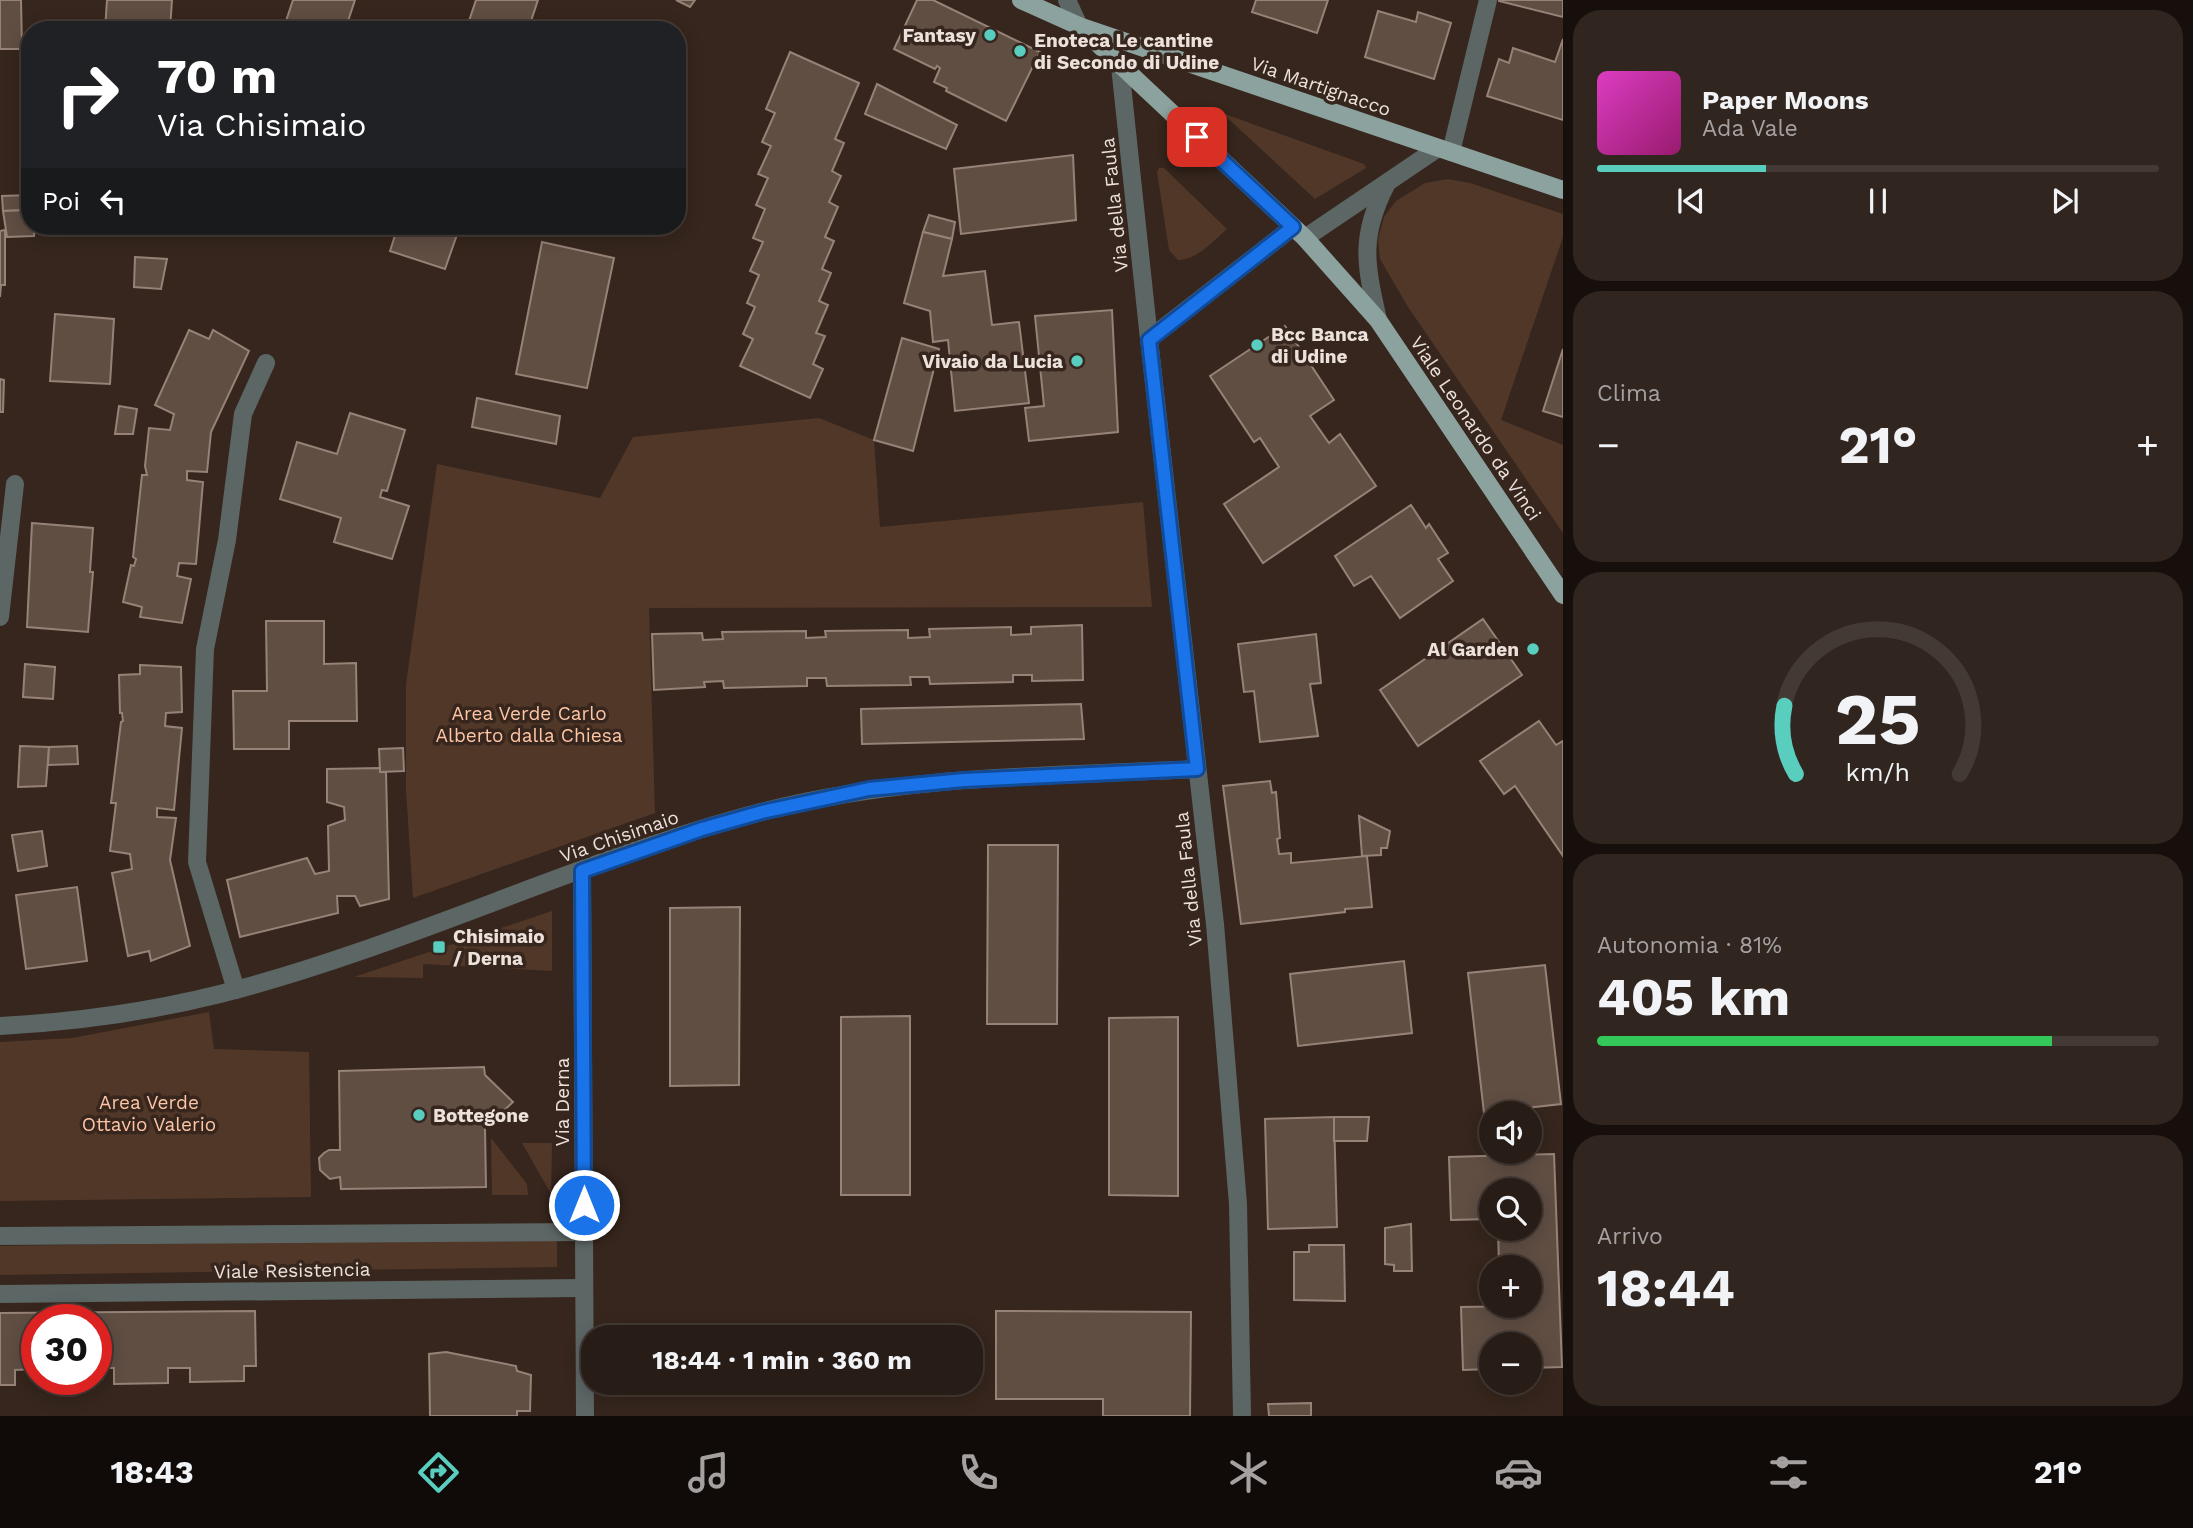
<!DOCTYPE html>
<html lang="it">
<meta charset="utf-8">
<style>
body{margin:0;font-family:"Work Sans",sans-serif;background:#30251f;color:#f1f3f6;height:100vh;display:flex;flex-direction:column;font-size:26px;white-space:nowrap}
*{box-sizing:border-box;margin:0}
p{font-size:23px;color:#a5a1a1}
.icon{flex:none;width:38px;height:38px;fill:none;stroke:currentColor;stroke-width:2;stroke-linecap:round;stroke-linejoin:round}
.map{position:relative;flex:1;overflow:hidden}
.drawer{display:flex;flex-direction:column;gap:10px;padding:10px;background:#160f0c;width:630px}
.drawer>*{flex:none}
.top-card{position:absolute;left:21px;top:21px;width:665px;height:214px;border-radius:28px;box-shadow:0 4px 18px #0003,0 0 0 2px #443a35;background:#202124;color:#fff;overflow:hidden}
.fabs{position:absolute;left:1479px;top:1101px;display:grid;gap:14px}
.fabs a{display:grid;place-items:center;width:63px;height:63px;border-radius:50%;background:#281c16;box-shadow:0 4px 18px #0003,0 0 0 2px #443a35;font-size:35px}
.speed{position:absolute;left:21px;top:1304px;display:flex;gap:14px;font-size:35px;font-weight:700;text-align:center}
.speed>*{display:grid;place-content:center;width:91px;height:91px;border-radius:50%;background:#281c16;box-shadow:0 4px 18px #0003,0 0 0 2px #443a35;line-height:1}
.speed .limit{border:10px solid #d22;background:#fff;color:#111}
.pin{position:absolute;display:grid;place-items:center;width:60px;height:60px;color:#fff;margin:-30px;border-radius:14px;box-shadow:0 4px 10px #0006}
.me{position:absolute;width:77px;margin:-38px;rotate:0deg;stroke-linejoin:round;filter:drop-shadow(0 0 5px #0008)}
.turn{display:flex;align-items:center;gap:24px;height:147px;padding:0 21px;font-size:32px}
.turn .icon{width:91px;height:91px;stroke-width:2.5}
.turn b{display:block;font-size:49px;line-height:60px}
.then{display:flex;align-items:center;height:66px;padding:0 21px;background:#0003;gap:14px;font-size:26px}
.big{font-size:52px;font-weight:700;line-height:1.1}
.drawer .widget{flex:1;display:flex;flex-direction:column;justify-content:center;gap:10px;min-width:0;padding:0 24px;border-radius:28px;background:#30251f}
.drawer .dial{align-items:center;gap:0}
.dial svg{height:182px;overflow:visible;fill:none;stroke:#443a35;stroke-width:7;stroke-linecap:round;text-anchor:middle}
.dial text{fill:#f1f3f6;stroke:none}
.song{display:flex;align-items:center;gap:21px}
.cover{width:84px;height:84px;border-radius:10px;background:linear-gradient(135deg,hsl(310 70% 55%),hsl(320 70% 35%))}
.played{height:7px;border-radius:4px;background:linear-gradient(90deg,#59cebf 30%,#443a35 30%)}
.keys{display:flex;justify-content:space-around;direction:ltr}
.heat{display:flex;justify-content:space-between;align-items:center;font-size:38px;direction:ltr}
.charge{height:10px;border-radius:5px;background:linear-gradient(90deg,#34c759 81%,#443a35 0)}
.trip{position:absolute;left:581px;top:1325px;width:402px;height:70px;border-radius:28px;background:#281c16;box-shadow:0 4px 18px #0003,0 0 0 2px #443a35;font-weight:700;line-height:70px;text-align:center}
.dock{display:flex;height:112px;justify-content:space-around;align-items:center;background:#100b09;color:#a5a1a1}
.dock .icon{width:49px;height:49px}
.dock .on{color:#59cebf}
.dock b{font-size:32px;color:#f1f3f6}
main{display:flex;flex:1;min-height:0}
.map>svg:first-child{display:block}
</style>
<main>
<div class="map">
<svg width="1563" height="1416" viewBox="0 0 1563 1416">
<rect width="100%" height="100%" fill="#36261d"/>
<g fill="#513728">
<path d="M1222,113L1364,164L1366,168L1315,199Z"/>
<path d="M1159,168H1164L1227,229C1214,240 1196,261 1178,260L1169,250L1157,172Z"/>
<path d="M1448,179L1470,183L1563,214V237L1501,420L1563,445V533L1408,307L1380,259L1378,239L1384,217L1396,201L1425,183Z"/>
<path d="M819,418L874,440L880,527L1143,502L1152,607L649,608L655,813L413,898L406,790V684L437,464L600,498L633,437Z"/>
<path d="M552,911V971L423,964V978L354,977Z"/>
<path d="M209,1012L214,1049L309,1052L311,1197L0,1201V1042L72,1038Z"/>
<path d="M491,1138L527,1184L528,1195H492Z"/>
<path d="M522,1143H552L551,1194Z"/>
<path d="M557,1238V1267L0,1275V1246Z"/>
</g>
<g fill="#604e43" stroke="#968277" stroke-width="2">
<path d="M0,0H21L22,49H0Z"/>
<path d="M107,0H172L170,30H105Z"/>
<path d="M293,0H355L345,30H283Z"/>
<path d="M476,0H538L528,30H466Z"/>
<path d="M676,0H695L690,7Z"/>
<path d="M917,0H933L1040,52L1006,121L946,91L947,88L934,82L940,68L937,66L935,69L894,49Z"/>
<path d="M1256,0H1328L1317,33L1252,12Z"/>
<path d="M1499,0H1563V17L1499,1Z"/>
<path d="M1378,11L1416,22L1418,12L1451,23L1434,79L1365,57Z"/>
<path d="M1563,39V120L1487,96L1499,59L1509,63L1513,48L1555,62Z"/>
<path d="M790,52L859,83L835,139L844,143L832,171L841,176L829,202L838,207L825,237L834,241L822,269L831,273L819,301L828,305L816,333L825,336L813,364L823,369L810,398L740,366L753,339L743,334L755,307L747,303L759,275L750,271L763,242L753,238L765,209L756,205L768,178L758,174L771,146L762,142L775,113L766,109Z"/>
<path d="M877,84L957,125L946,149L865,114Z"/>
<path d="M1073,155L1076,220L961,234L954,169Z"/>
<path d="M30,195V210L3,211L2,196Z"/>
<path d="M30,210V226H35L34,236L7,237L3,211Z"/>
<path d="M929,215L955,222L952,239L923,232Z"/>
<path d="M398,226H460L445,269L390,251Z"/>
<path d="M5,230V285H1L0,297V231Z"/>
<path d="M923,232L952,239L943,276L985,271L992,325L1019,322L1029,403L955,411L948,340L933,342L930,311L904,303Z"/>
<path d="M542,242L614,258L587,388L516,374Z"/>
<path d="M135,257L167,259L161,289L134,287Z"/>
<path d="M1112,310L1118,432L1029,441L1025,408L1044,406L1035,316Z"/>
<path d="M55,314L114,319L110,384L50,381Z"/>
<path d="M1285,326L1334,400L1310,416L1329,443L1340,434L1376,486L1263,563L1224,504L1279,467L1260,438L1254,442L1210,376Z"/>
<path d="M189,330L209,339L213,330L249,351L211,432L207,472L187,471V480L203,482L196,564L179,563L177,576L191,579L182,623L140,617L142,607L123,602L131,565L134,566L136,559L133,557L142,475H147L145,466L149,428L170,430L174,414L155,405Z"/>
<path d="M902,338L939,349L913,451L874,440Z"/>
<path d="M1563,349V417L1543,411Z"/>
<path d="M0,379L4,380L3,412H0Z"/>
<path d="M477,398L560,416L556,444L472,427Z"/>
<path d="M119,406L137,409L133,434H115Z"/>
<path d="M350,413L405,430L387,491L382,490L380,497L409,506L392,559L334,542L341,518L280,499L297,442L337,454Z"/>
<path d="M1411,505L1426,528L1429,524L1448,553L1438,559L1453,581L1400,618L1371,576L1354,586L1335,556Z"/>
<path d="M32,523L93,528L90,572H93L88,632L27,627Z"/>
<path d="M1483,619L1522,675L1418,746L1380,690Z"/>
<path d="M266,621H324V664L356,663L357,721H289V749H234L233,691H267Z"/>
<path d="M1082,625L1083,680L1032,681V675H1013V682L930,684L929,677H910L911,685L827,686L826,678H807V686L724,688L723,681L704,682L705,687L654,690L652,634L702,633L703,640L723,639L722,632L806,631V638L826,637L825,631L908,630V638L930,637L929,629L1011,627V635L1031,634V627Z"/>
<path d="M1316,634L1321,683L1310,684L1318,736L1260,742L1254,691L1244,692L1238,644Z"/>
<path d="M25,664L55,667L53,699L23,697Z"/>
<path d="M140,665L181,667L182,712L166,713L165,726L182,728L174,810L157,808V817L176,818L170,860L190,946L151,961L149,951L128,956L112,873L132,869L130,854L110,851L116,803H111L121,722L123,721L122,713H120L119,675L140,674Z"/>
<path d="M1081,704L1084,739L862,744L861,709Z"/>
<path d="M1539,721L1556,745L1563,741V856L1515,786L1504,794L1480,761Z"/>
<path d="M20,746L49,747L46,786L18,787Z"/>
<path d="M77,746L78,764L48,765L49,747Z"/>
<path d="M403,748L404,771L380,772L379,749Z"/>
<path d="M380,768V772H386L389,899L360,906L355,896H337L338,913L240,937L227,880L307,858L315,874L329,871L328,826L345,820L344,807L327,802V769Z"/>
<path d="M1270,781L1272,793L1276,792L1280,838L1277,839L1279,854L1291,853V863L1367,856L1372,907L1345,909V912L1241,924L1223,786Z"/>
<path d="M1359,816L1390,831L1387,848H1381V855L1362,856Z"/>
<path d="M42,831L47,866L18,871L12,835Z"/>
<path d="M988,845H1058L1057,1024H987Z"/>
<path d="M77,887L87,961L26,969L16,895Z"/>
<path d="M740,907L739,1085L670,1086V908Z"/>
<path d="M1404,961L1412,1033L1298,1046L1290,974Z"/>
<path d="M1545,965L1561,1104L1484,1113L1468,973Z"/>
<path d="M910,1016V1195H841V1017Z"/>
<path d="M1178,1017V1196L1109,1195V1018Z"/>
<path d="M484,1067L485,1075L513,1102L485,1128L486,1187L341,1189L340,1177L330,1179L320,1170L319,1158L324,1153L329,1150H340L339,1071Z"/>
<path d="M1334,1117L1337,1227L1268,1229L1265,1119Z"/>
<path d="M1334,1117H1369L1367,1141H1334Z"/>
<path d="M1554,1154L1562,1367L1530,1368V1344H1491V1369L1463,1370L1461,1307L1530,1306V1267H1499L1498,1228H1530V1190H1491V1219L1451,1220L1449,1157Z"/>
<path d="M1411,1224L1412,1271H1394V1265L1385,1264V1228Z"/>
<path d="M1309,1245H1344L1345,1301L1294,1300V1252H1309Z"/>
<path d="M255,1311L256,1366H244V1381L190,1382V1368H168V1383L114,1384V1368H96V1320H37V1369L15,1370V1385H0V1313Z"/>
<path d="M996,1311L1191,1312L1190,1416H1103V1399H996Z"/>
<path d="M446,1352L516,1366L517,1371L531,1375L530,1411H517V1416H430L429,1354Z"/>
<path d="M38,1379H92V1384L38,1385Z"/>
<path d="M1311,1403V1416H1269L1268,1404Z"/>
</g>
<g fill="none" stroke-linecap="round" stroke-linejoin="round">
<g stroke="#5c6664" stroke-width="18">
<path d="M1067,0L1079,26"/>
<path d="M1120,66L1149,339L1215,924L1238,1204L1242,1416"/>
<path d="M1451,152L1488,0"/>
<path d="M1305,238L1438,148"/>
<path d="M1378,320C1366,265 1359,238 1386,185"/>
<path d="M1149,339L1293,227"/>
<path d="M0,617L15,484"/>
<path d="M582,871L585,1416"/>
<path d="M236,990L197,862L205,649L227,540L243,414L266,363"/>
<path d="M0,1026C74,1022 148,1012 220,994C405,947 577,860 761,812C903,775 1051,776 1197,769"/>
<path d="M0,1236L584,1232"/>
<path d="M0,1294L584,1288"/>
</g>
<g stroke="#8ca29e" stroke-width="18">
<path d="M1021,0L1079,26L1563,190"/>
<path d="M1079,26L1305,238L1378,320L1563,595"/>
</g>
</g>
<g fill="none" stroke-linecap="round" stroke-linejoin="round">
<g stroke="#114b97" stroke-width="18">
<path id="route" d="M584,1205L582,871L702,829L762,812L869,789L964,780L1197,769L1149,340L1293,227L1197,137"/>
</g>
<use href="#route" stroke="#1a73e8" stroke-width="12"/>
</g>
<g fill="#59cebf" stroke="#36261d" stroke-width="2.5">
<circle cx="990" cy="35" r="7"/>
<circle cx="1020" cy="51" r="7"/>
<circle cx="1257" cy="345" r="7"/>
<circle cx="1077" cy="361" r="7"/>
<circle cx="1533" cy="649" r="7"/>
<rect x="432" y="940" width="14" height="14" rx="3.5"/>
<circle cx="419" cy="1115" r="7"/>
</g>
<g text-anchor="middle" stroke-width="7" stroke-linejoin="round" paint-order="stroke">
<g font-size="19" font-weight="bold" fill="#ece1db" stroke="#36261d" text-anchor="start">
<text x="976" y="42" text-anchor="end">Fantasy</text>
<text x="1034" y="47">Enoteca Le cantine<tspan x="1034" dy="22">di Secondo di Udine</tspan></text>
<text x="1271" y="341">Bcc Banca<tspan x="1271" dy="22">di Udine</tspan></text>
<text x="1063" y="368" text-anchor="end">Vivaio da Lucia</text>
<text x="1519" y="656" text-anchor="end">Al Garden</text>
<text x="453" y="943">Chisimaio<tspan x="453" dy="22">/ Derna</tspan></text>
<text x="433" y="1122">Bottegone</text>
</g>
<g font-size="19" fill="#ece1db" stroke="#36261d">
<text transform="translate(1321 86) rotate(19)" y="7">Via Martignacco</text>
<text transform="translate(1114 205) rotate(-96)" y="7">Via della Faula</text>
<text transform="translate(1476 428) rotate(56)" y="7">Viale Leonardo da Vinci</text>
<text transform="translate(619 836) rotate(-19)" y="7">Via Chisimaio</text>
<text transform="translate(1188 879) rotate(-96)" y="7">Via della Faula</text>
<text transform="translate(562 1102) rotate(-90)" y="7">Via Derna</text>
<text transform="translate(292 1270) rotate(-1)" y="7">Viale Resistencia</text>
</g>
<g font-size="19" fill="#fec5a5" stroke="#36261d">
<text x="529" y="720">Area Verde Carlo<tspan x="529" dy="22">Alberto dalla Chiesa</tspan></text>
<text x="149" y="1109">Area Verde<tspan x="149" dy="22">Ottavio Valerio</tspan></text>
</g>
</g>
</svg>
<div class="fabs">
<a><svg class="icon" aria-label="sound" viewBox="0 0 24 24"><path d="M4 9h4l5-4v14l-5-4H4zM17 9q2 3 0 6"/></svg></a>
<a><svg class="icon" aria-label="search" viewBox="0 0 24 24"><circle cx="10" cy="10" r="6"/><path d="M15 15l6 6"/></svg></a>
<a>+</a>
<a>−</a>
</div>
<div class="speed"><div class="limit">30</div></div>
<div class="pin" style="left:1197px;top:137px;background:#d93025"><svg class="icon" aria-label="arrive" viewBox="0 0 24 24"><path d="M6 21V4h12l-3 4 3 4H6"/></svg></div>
<svg class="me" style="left:584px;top:1205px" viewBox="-20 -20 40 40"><circle r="17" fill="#1a73e8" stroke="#fff" stroke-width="3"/><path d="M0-11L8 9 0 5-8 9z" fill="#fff"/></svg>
<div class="trip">18:44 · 1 min · 360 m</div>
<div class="top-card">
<div class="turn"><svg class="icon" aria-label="right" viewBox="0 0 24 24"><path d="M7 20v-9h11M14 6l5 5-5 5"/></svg><div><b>70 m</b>Via Chisimaio</div></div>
<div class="then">Poi<svg class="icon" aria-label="left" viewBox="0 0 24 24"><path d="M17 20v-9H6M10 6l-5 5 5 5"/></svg></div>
</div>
</div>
<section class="drawer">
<div class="widget">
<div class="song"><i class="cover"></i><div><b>Paper Moons</b><p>Ada Vale</p></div></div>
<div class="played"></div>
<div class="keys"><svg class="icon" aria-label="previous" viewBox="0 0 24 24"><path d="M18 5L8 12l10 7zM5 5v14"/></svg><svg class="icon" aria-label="pause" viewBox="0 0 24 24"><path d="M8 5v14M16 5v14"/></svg><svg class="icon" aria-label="next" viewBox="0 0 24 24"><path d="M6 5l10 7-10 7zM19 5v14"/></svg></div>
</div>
<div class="widget"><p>Clima</p>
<div class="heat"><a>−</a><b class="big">21°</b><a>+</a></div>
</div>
<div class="widget dial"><svg viewBox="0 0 100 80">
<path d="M14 69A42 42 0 1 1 86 69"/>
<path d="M14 69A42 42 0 0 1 9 39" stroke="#59cebf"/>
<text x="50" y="56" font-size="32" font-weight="700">25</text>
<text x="50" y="72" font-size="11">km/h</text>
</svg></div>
<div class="widget"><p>Autonomia · 81%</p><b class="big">405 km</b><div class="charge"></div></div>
<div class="widget"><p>Arrivo</p><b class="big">18:44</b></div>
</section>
</main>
<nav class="dock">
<b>18:43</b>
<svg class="icon on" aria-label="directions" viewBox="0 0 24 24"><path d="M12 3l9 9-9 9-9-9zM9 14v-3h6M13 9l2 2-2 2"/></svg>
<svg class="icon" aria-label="music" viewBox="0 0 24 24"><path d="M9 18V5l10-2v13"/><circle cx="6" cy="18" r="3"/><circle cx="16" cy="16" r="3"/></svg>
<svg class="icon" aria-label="phone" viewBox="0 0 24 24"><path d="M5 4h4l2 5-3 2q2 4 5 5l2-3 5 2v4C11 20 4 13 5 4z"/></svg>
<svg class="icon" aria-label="climate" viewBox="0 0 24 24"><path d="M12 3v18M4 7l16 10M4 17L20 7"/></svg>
<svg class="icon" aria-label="car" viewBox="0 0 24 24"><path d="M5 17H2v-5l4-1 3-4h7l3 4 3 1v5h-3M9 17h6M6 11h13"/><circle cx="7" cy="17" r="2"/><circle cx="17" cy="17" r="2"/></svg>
<svg class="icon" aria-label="filters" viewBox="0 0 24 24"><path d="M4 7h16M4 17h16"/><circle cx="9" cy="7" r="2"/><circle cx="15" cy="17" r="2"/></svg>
<b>21°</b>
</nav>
